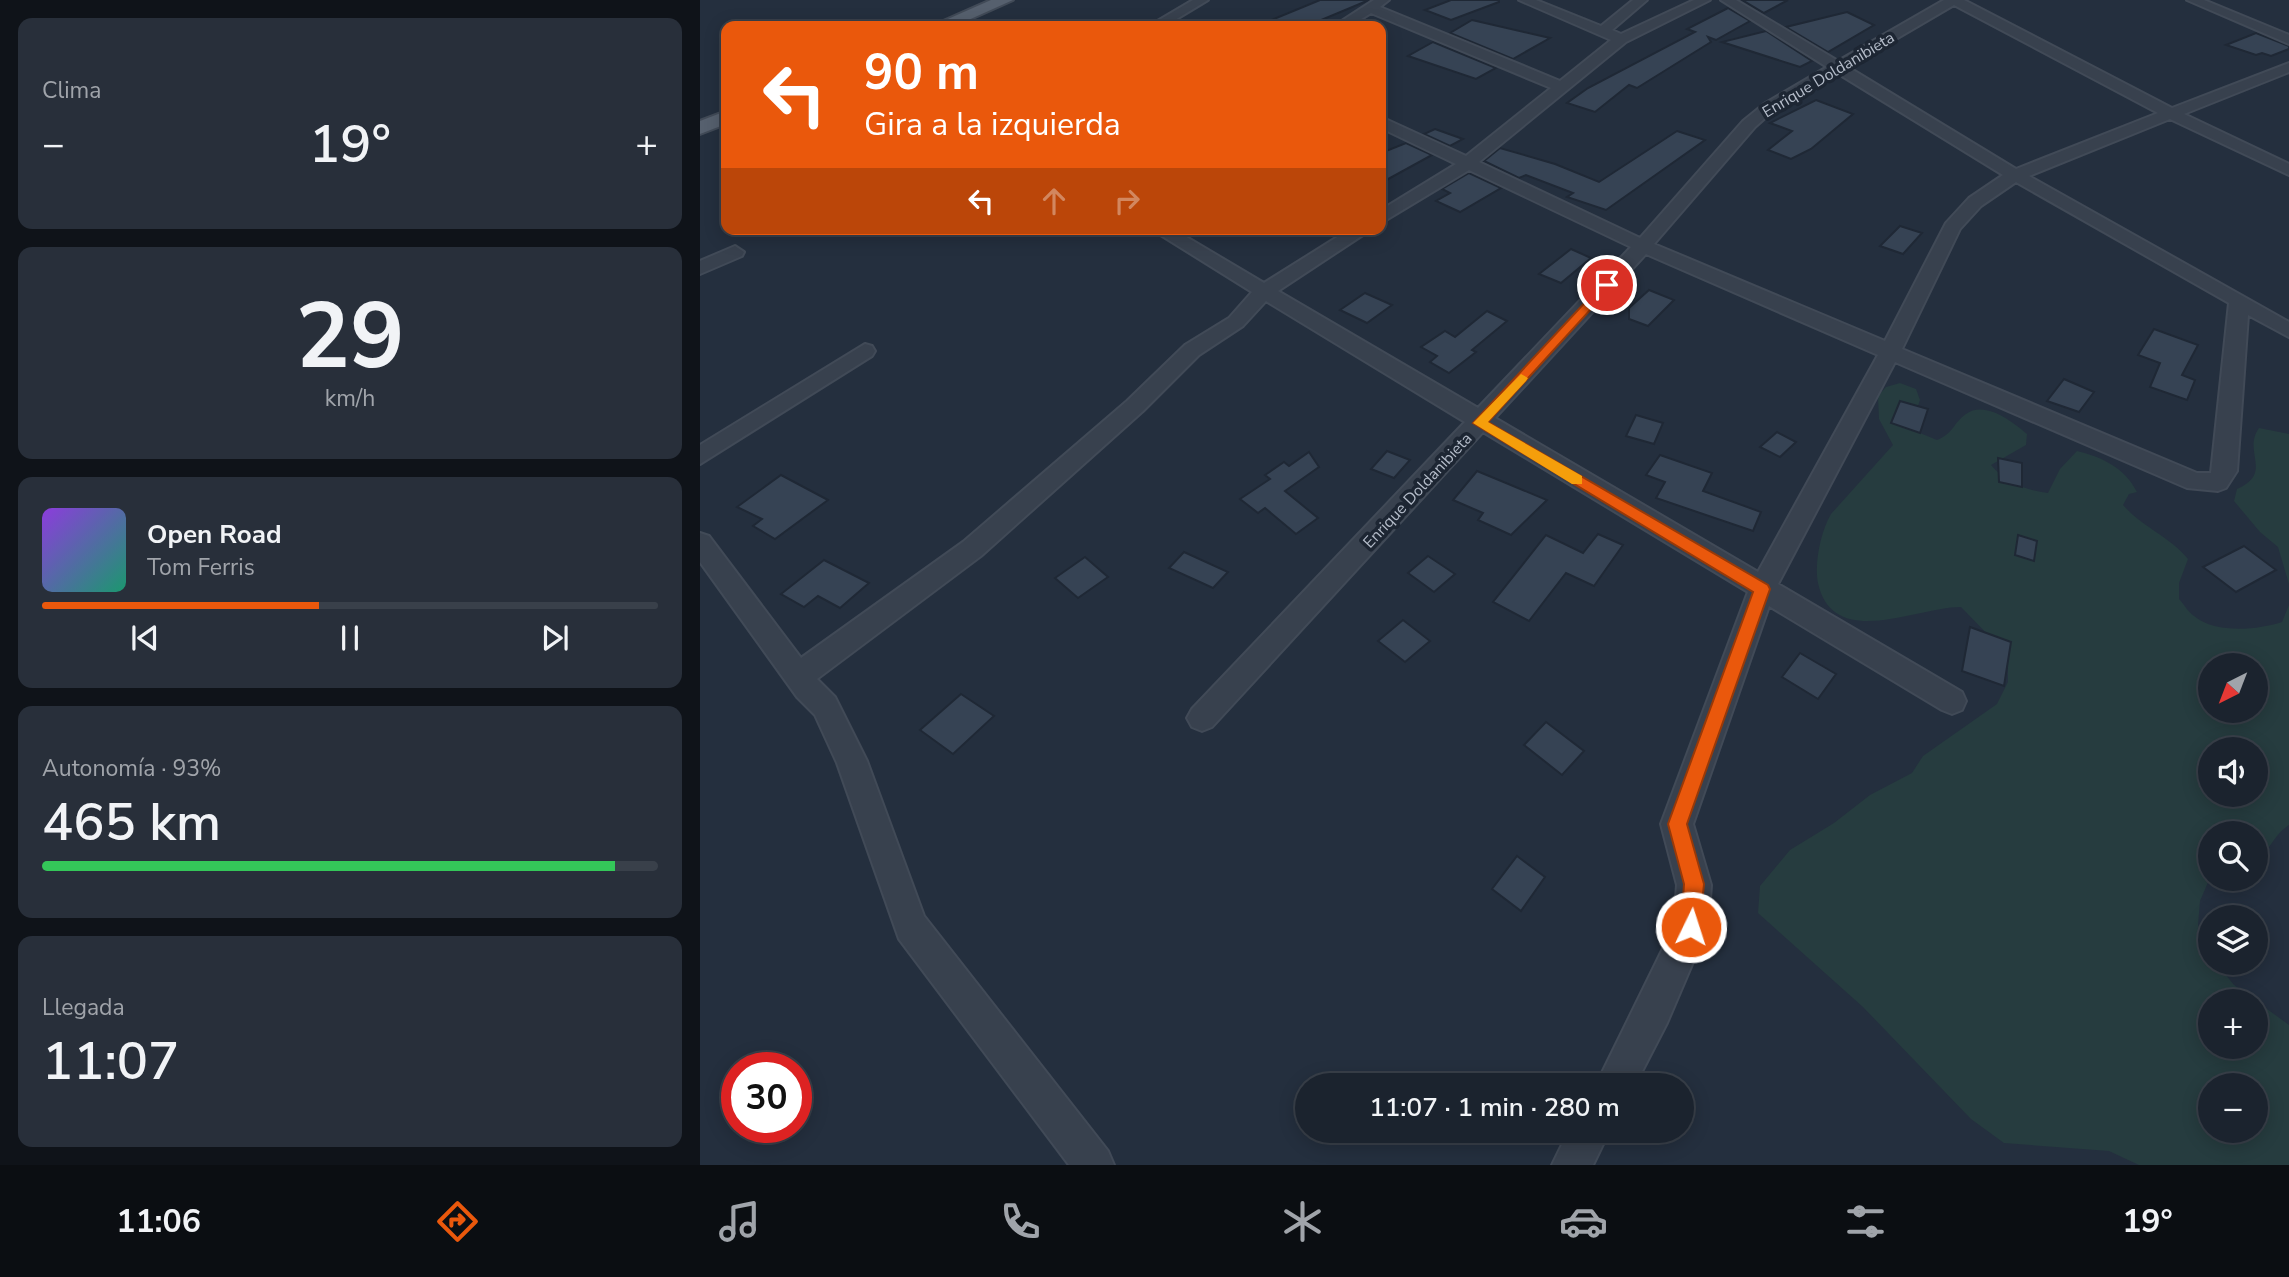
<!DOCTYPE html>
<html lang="es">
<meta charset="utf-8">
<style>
body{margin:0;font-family:"Nunito Sans",sans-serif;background:#282f3a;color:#f1f3f6;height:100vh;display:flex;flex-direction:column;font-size:26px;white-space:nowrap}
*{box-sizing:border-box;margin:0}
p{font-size:23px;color:#a0a4aa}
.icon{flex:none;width:38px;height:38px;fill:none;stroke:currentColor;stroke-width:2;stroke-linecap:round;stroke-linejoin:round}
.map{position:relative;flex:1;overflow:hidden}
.drawer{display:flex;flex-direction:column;gap:18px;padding:18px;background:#0f1319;width:700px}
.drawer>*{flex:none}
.top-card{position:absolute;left:21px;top:21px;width:665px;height:214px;border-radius:14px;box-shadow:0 4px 18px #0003,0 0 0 2px #39404a;background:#ea580c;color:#fff;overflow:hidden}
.needle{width:46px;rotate:222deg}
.buttons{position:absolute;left:1498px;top:653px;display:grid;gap:14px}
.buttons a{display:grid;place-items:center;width:70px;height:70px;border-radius:50%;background:#1b232e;box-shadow:0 4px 18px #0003,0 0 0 2px #39404a;font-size:35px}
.speed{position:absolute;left:21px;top:1052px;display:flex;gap:14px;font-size:35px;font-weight:700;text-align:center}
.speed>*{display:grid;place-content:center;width:91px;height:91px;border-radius:50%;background:#1b232e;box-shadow:0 4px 18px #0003,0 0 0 2px #39404a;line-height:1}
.speed .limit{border:10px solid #d22;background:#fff;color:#111}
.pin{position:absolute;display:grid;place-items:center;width:60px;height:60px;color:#fff;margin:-30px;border:4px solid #fff;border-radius:50%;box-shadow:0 2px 7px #0007}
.me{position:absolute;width:77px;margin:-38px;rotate:4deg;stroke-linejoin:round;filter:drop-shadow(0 0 5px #0008)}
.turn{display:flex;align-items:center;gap:24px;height:147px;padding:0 28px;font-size:32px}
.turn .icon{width:91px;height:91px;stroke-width:2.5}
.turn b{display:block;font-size:49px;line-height:60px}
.lanes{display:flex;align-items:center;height:66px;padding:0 28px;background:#0003;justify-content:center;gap:35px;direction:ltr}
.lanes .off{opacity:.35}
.big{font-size:52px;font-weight:600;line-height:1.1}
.drawer .widget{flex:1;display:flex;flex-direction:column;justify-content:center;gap:10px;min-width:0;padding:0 24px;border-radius:14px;background:#282f3a}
.drawer .dial{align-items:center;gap:0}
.dial b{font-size:91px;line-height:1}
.song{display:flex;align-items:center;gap:21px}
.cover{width:84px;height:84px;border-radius:10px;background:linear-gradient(135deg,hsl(270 70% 55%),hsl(160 70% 35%))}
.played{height:7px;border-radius:4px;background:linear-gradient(90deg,#ea580c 45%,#39404a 45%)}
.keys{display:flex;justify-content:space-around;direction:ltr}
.heat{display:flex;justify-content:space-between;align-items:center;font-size:38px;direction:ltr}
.charge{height:10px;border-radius:5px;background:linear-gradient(90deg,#34c759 93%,#39404a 0)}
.trip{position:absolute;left:595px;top:1073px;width:399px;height:70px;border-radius:35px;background:#1b232e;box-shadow:0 4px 18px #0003,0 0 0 2px #39404a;font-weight:600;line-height:70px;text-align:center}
.tab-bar{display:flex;height:112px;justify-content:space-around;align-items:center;background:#0b0e12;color:#a0a4aa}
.tab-bar .icon{width:49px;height:49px}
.tab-bar .selected{color:#ea580c}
.tab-bar b{font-size:32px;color:#f1f3f6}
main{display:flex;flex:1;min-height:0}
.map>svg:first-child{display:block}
</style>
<main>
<section class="drawer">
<div class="widget"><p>Clima</p>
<div class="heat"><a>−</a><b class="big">19°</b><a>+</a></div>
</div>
<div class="widget dial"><b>29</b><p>km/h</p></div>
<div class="widget">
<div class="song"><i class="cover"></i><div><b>Open Road</b><p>Tom Ferris</p></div></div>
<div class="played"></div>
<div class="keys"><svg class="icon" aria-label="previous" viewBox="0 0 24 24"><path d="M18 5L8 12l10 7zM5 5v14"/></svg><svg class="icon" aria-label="pause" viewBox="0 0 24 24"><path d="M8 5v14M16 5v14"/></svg><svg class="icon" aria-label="next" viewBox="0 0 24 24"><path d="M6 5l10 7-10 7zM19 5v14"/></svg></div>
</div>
<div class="widget"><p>Autonomía · 93%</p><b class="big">465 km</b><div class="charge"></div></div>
<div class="widget"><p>Llegada</p><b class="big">11:07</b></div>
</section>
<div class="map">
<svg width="1589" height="1165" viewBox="0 0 1589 1165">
<rect width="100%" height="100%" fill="#242f3e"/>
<g fill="#263c3f" fill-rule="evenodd">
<path d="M1200,383L1216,389L1220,400L1213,420L1220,433L1237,440C1254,433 1253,423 1266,414C1285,400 1313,422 1327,434L1326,445L1291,465C1306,483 1325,490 1348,493L1360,469L1377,451C1402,457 1425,468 1437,492L1429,494L1423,505C1442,527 1469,536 1488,559L1479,583V599C1484,604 1488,612 1494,616C1516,634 1557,630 1582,622L1589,605V825C1573,835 1571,850 1556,860V833H1510L1512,879L1509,880L1500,901L1498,925L1510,962L1516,963L1534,985L1589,1025V1165H1439L1409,1151L1304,1143L1271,1119L1163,1007L1058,913L1060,886L1090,850L1134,823L1170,795L1212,773L1223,756L1297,704L1308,682V664L1296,643L1261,607C1216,607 1133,651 1118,583C1114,563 1121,531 1131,514L1193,445L1179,419L1178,396L1186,387ZM1510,665H1556V710H1510ZM1510,749H1556V794H1510ZM1510,1001H1556V1046H1510ZM1510,1085H1556V1130H1510Z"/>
<path d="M1559,428L1589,434V584L1578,547L1560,532L1534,501L1537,489C1574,473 1542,452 1559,428Z"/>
</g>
<g fill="#364354" stroke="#1f2835" stroke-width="2">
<path d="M620,0H669L607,26H557Z"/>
<path d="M751,0H799V2L751,20L725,10Z"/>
<path d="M1042,0H1088L1064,13Z"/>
<path d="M1028,8L1050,21L1016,40L1008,37L1011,42L937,88L929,85L895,112L867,103L888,88L995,32L987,29Z"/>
<path d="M1147,12L1174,25L1128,52L1086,27Z"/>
<path d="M772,20L850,38L813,59L750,33Z"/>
<path d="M1066,31L1112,61L1100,67L1022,42Z"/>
<path d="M1556,33L1589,46V49L1571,56L1562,53L1556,55L1526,45Z"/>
<path d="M733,42L796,68L776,79L708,56Z"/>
<path d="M1116,100L1153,114L1111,149L1091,159L1068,150L1092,131L1070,123Z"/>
<path d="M735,129L763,139L750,146L724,134Z"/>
<path d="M977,131L1005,140L906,210L867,197L873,193L826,175L819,178L784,161L800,148L855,164L899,182Z"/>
<path d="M706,143L732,155L681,183V153Z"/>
<path d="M769,173L801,188L760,212L736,201L750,193L742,189Z"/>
<path d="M1200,226L1222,233L1203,254L1180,246Z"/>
<path d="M871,249L891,258L861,283L839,274Z"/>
<path d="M949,290L974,300L948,326L929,319V308Z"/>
<path d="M665,293L692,305L667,323L640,310Z"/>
<path d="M787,311L807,321L772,350L776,352L749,373L730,362L737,356L721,347L745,331L755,337Z"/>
<path d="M1454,329L1498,345L1482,375L1495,380L1487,400L1450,387L1460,363L1438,355Z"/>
<path d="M1364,379L1394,392L1379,412L1347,401Z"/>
<path d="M1200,401L1228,409L1220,433L1191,423Z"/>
<path d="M936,415L963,423L954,444L926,436Z"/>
<path d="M1077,432L1096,442L1080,457L1060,447Z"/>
<path d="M687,451L710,460L694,478L671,469Z"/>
<path d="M609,452L619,467L585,491L618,518L596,534L565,508L558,513L540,499L570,479L565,475L584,462L589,466Z"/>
<path d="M960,455L1012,473L1003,491L1061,512L1053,531L956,498L965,482L946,475Z"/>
<path d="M1298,458L1322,463V487L1299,482Z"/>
<path d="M777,471L806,483L847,500L811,535L778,520L783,513L753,500Z"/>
<path d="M81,475L128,500L75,539L53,526L62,519L37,507Z"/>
<path d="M898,534L923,545L894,586L866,573L829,621L793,602L846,535L883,553Z"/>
<path d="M1318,535L1337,541L1334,561L1315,555Z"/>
<path d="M1544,546L1576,570L1536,592L1503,567Z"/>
<path d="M484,552L528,572L513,588L469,568Z"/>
<path d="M728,556L755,574L734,592L708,573Z"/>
<path d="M385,557L408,577L378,598L355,578Z"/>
<path d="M124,560L169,583L140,608L118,596L104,607L81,594Z"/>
<path d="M703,620L730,641L705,662L678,641Z"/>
<path d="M1270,627L1311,642L1304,686L1262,671Z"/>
<path d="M1100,653L1136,674L1118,699L1082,677Z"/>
<path d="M261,694L294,716L253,754L220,730Z"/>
<path d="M846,722L884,751L862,775L824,745Z"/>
<path d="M817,856L845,877L821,911L792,889Z"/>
</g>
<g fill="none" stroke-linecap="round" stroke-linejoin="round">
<g stroke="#414a57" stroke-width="4">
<g id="minor">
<path d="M493,0H508L465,26H449Z"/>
<path d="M674,0H689L680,7L860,81L911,40L819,0H836L901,26L933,0H947L912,30L921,34L994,0H1010L926,42L779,162L940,238L1043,121L1064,104L1127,67L1021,0H1036L1138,61L1244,0H1264L1472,108L1589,63V72L1484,114L1589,164V175L1470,119L1329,176L1589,322V337L1548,315L1537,471L1526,488L1518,491L1487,488L1195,362L1078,584L1262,692L1266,701L1262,710L1252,714L1242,710L1069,606L993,824L1011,885L1008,927L967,1023L935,1085H896L974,926L977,885L961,824L1048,592L783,432L512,727L502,731L492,727L487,718L492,709L765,422L566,301L543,326L499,355L443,411L281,556L117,679L135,697L167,761L224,916L408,1151L414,1165H369L199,939L137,763L115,715L97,697L0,562V533L9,536L101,658L263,542L427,401L485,345L529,318L552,292L451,229H473L564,283L650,229H672L578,291L778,408L931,247L769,170L681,223V210L756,164L681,128V117L766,156L851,88L671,13L650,26H634ZM1254,5L1458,113L1316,169L1148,67ZM1137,73L1303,175L1269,198L1246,223L1185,341L954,244L1055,127L1074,110ZM1316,182L1529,303L1511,473H1497L1202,349L1260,229L1281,206ZM946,254L1178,355L1058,572L795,418Z"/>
<path d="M1487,0H1504L1589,35V44Z"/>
<path d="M35,246L44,252L42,256L0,274V261Z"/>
<path d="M165,344L172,346L175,351L172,356L0,464V445Z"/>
<path d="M869,1130H910L893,1165H852Z"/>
</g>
</g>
<g stroke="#414a57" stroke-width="4">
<g id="major">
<path d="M291,0H313L255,26H232Z"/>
<path d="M26,111V124L0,134V121Z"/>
</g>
</g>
<use href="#minor" fill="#38414e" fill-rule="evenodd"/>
<use href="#major" fill="#56606e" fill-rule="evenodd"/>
</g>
<path fill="#ea580c" stroke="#983908" stroke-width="2" d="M903,283L913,285L788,422L1068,585L1070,589L987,824L1004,884L999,934L991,938L984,934L981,927L984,884L968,824L1053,592L773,423Z"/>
<path fill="#f59e0b" d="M821,374L828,378L826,381L788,422L882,476V484H872L773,423Z"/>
<g text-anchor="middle" stroke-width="7" stroke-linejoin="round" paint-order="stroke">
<g font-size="16" fill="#b4bcc9" stroke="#1d2633">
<text transform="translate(1128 74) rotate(-31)" y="6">Enrique Doldanibieta</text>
<text transform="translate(717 490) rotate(-47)" y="6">Enrique Doldanibieta</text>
</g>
</g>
</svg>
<div class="buttons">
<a><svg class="needle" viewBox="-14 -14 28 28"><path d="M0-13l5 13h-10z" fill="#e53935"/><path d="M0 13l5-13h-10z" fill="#a0a4aa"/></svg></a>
<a><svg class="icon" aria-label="sound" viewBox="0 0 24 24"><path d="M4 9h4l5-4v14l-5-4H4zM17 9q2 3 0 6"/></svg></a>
<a><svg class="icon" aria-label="search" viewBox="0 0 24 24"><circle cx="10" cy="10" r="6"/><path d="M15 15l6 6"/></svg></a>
<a><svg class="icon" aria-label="layers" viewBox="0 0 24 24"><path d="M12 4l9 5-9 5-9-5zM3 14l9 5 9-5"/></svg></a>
<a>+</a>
<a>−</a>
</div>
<div class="speed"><div class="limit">30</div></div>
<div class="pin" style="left:907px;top:285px;background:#d93025"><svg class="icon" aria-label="arrive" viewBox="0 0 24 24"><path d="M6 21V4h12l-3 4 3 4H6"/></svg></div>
<svg class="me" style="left:991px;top:927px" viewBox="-20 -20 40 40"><circle r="17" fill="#ea580c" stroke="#fff" stroke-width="3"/><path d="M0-11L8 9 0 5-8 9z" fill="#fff"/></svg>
<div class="trip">11:07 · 1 min · 280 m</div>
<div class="top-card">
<div class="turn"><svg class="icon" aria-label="left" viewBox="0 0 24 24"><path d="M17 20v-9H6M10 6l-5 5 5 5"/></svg><div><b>90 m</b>Gira a la izquierda</div></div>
<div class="lanes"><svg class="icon" aria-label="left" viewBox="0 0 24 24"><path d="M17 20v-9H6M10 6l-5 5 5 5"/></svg><svg class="icon off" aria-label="ahead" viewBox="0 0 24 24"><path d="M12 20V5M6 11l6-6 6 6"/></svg><svg class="icon off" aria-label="right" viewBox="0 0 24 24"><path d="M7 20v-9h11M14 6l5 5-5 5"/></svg></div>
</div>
</div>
</main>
<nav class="tab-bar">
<b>11:06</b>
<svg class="icon selected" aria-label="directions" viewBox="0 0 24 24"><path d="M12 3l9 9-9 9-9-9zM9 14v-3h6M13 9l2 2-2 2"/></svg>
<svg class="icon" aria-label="music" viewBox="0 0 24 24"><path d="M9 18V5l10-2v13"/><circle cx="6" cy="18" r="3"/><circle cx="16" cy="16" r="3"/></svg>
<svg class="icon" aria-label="phone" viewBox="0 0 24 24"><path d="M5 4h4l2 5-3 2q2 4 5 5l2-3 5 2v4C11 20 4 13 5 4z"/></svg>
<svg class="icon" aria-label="climate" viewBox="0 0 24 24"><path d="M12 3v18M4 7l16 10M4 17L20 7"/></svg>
<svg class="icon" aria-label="car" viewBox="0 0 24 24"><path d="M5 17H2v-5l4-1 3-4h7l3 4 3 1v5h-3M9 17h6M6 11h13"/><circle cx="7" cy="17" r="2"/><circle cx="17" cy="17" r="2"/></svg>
<svg class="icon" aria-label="filters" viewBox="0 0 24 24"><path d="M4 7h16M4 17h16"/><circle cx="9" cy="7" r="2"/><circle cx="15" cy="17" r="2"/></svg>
<b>19°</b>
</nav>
